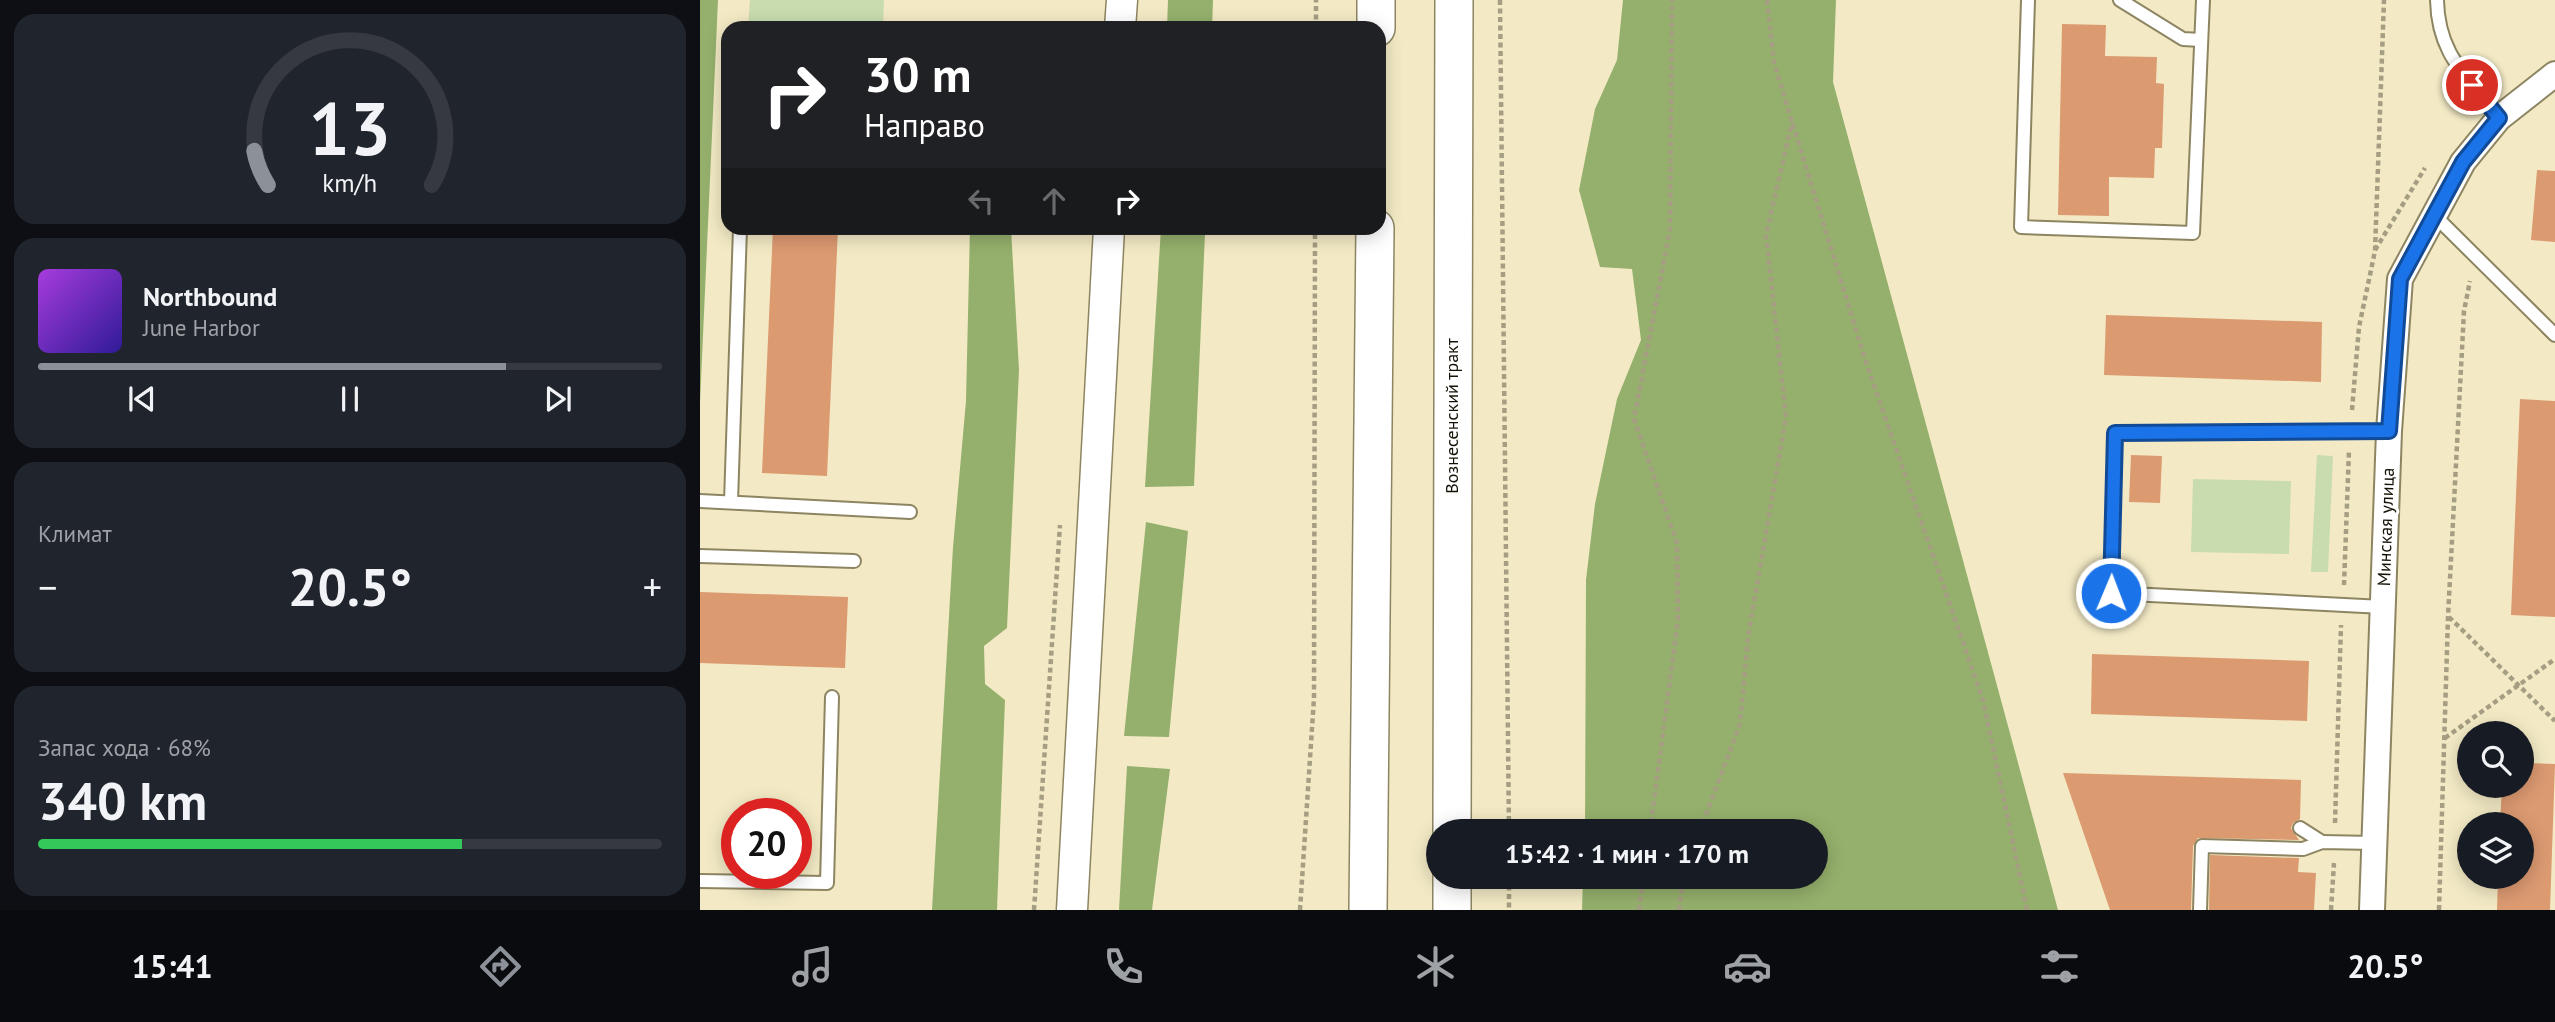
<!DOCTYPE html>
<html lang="ru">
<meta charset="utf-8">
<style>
body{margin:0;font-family:"PT Sans",sans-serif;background:#20242c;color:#f1f3f6;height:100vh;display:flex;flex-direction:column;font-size:26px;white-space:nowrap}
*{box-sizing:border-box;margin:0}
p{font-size:23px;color:#9ea1a6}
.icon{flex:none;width:38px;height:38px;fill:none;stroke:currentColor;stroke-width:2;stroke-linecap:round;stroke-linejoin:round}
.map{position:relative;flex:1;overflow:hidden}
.side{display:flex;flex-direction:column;gap:14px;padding:14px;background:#0d0f14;width:700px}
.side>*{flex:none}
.guide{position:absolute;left:21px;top:21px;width:665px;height:214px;border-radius:21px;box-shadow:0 4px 18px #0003;background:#202124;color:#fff;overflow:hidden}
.tools{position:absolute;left:1757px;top:721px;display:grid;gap:14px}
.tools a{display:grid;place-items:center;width:77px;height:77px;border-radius:50%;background:#171b24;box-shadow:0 4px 18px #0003;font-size:35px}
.speed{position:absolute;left:21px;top:798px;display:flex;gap:14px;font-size:35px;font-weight:700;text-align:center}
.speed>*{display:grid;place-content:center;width:91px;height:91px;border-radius:50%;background:#171b24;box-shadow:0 4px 18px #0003;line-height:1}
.speed .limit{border:10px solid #d22;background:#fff;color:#111}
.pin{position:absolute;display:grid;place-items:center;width:60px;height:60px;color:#fff;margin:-30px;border:4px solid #fff;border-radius:50%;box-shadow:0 2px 7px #0007}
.me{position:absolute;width:77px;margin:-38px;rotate:1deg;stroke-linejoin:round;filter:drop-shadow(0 0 5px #0008)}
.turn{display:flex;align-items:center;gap:24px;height:147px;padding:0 28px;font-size:32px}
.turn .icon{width:91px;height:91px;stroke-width:2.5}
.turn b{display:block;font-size:49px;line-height:60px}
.lanes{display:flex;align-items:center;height:66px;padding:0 28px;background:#0003;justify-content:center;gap:35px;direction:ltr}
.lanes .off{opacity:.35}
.big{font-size:52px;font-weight:700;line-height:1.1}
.side .tile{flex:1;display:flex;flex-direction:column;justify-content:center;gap:10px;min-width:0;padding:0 24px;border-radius:21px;background:#20242c}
.side .dial{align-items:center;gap:0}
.dial svg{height:182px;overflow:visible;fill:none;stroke:#363941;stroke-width:7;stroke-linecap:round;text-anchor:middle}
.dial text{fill:#f1f3f6;stroke:none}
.song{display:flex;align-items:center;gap:21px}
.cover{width:84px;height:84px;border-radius:10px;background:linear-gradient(135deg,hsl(280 70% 55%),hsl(250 70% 35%))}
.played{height:7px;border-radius:4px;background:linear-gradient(90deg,#8c9099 75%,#363941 75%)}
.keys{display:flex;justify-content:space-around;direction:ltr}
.heat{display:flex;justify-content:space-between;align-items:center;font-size:38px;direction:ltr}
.charge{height:10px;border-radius:5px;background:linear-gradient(90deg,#34c759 68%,#363941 0)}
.trip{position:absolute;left:726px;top:819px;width:402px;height:70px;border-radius:35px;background:#171b24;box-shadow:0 4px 18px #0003;font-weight:700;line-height:70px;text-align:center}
.dock{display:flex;height:112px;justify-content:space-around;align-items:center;background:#090b0e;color:#9ea1a6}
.dock .icon{width:49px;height:49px}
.dock .active{color:#8c9099}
.dock b{font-size:32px;color:#f1f3f6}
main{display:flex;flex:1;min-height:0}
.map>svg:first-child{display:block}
</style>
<main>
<section class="side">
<div class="tile dial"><svg viewBox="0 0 100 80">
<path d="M14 69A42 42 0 1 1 86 69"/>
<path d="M14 69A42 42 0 0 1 8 54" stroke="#8c9099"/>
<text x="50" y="56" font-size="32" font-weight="700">13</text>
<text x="50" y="72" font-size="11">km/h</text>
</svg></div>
<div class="tile">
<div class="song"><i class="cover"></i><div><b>Northbound</b><p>June Harbor</p></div></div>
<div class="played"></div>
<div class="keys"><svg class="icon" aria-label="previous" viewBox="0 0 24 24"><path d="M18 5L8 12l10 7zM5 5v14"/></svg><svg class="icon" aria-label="pause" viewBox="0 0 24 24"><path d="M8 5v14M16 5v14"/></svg><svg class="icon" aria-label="next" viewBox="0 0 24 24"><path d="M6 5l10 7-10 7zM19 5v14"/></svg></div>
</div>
<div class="tile"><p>Климат</p>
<div class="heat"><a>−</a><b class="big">20.5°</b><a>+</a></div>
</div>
<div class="tile"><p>Запас хода · 68%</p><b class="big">340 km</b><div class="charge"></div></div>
</section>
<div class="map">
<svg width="1855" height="910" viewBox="0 0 1855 910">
<rect width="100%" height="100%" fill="#f3eac5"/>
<g fill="#c9dcaf">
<path d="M50,0H184L183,28H48Z"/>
<path d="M1617,455L1633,456L1628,572H1611Z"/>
<path d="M1493,479L1591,481L1589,554L1491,552Z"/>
</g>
<g fill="#95b06c">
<path d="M0,0H18L0,403Z"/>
<path d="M468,0H513L512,28H467Z"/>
<path d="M923,0H1136L1133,82L1358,910H882L883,877H1116V831H885L886,580L895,504L917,399L941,340L932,269L900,267L879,190L895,109L917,60Z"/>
<path d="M270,228H311L319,370L307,628L284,646L285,684L305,700L297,910H232L253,547L266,401Z"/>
<path d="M461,228L505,233L494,486L445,487Z"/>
<path d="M446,522L488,531L469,737L424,736Z"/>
<path d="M427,766L470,769L452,910H419Z"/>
</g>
<g fill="#dc9a71">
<path d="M1362,24L1406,25L1405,56L1457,57L1456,83L1464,84L1462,148H1455L1454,178L1409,177V216L1358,215Z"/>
<path d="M1837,170L1855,171V242L1831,240Z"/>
<path d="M73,228H138L127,476L62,473Z"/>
<path d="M1406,315L1622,322L1621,382L1404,375Z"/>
<path d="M1820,399L1855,401V617L1811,615Z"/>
<path d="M1431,455L1462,456L1460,503L1429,502Z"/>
<path d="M0,592L148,597L145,668L0,663Z"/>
<path d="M1392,654L1609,661L1607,721L1391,714Z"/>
<path d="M1822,763L1855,764L1850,910H1797L1798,877H1822V824H1800L1802,786H1822Z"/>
<path d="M1363,773L1601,780L1600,819L1593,823L1591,828L1599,840L1498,838L1493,846L1491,910H1410Z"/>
<path d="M1510,855L1599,858L1598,872L1616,873L1614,910H1509Z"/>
</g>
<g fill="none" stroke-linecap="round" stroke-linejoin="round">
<g stroke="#8d8562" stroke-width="16">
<g id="service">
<path d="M1328,0L1321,227L1493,233L1503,0"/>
<path d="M1420,0L1483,39L1501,40"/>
<path d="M1737,0C1738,56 1768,76 1799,118"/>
<path d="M1734,215L1855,335"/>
<path d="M0,501L210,512"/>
<path d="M31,502L40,228"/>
<path d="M0,556L154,561"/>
<path d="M1683,607L1411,593L1415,433L1689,431"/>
<path d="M1600,828L1622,842"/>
<path d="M0,881L127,883L132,697"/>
<path d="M1500,910L1502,846L1603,849L1622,842L1674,843"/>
</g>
</g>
<g stroke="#8d8562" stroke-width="28">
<path id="minor" d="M1672,910L1689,431L1700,279L1763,162L1799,118L1855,74"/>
</g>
<g stroke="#8d8562" stroke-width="33">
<g id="tertiary">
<path d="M420,28L422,0"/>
<path d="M372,910L409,228"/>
</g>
</g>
<g stroke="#8d8562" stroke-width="40">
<g id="primary">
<path d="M676,28V0"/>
<path d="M752,831L754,0"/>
<path d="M668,910L675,228"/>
<path d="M752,910V877"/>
</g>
</g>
<g stroke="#a59e82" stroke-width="4.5" stroke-dasharray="5 3.5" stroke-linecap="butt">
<path d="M800,0L809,831"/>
<path d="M1067,0L1074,63L1165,359L1283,700L1327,910"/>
<path d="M616,28V0"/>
<path d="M1675,250L1725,168"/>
<path d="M1652,410L1659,327L1675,251L1684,0"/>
<path d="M1644,585L1649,450"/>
<path d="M1749,617L1855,721"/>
<path d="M1745,738L1855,659"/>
<path d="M1635,823L1641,625"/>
<path d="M950,831L978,619L977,543L934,419L970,229L972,0"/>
<path d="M1000,831L1040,724L1048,637L1086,417L1066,235L1092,122"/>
<path d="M809,877V910"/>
<path d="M334,910L360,525"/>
<path d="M600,910L614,698L615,228"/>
<path d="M939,910L943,877"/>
<path d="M979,910L983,877"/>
<path d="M1631,910L1634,863"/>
<path d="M1739,910L1748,617L1764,311L1770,281"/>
</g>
<use href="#service" stroke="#fff" stroke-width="12"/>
<use href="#minor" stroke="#fff" stroke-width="24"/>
<use href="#tertiary" stroke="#fff" stroke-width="30"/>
<use href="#primary" stroke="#fff" stroke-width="37"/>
</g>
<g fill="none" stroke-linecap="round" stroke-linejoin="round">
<g stroke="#114b97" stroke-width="18">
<path id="route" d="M1411,593L1415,433L1689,431L1700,279L1763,162L1799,118L1772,85"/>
</g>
<use href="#route" stroke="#1a73e8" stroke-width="12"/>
</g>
<g text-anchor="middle" stroke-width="6" stroke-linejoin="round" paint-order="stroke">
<g font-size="18" fill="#141105" stroke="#fff">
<text transform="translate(752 416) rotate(-90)" y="6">Вознесенский тракт</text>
<text transform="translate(1686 527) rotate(-88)" y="6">Минская улица</text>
</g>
</g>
</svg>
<div class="tools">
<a><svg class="icon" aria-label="search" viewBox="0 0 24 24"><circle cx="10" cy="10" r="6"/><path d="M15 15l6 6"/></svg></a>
<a><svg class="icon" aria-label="layers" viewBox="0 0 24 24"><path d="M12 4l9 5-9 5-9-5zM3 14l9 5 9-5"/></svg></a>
</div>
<div class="speed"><div class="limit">20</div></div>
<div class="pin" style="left:1772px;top:85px;background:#d93025"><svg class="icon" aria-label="arrive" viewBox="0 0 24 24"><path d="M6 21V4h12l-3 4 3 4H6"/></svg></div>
<svg class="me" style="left:1411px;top:593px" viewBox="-20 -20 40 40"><circle r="17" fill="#1a73e8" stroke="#fff" stroke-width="3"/><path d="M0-11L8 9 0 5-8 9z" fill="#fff"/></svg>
<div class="trip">15:42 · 1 мин · 170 m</div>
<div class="guide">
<div class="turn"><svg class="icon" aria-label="right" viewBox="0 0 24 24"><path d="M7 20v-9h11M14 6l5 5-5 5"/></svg><div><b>30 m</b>Направо</div></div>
<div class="lanes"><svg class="icon off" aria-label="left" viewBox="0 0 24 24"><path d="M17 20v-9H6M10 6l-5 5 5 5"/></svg><svg class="icon off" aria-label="ahead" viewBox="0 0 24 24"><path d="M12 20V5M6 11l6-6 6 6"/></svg><svg class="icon" aria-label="right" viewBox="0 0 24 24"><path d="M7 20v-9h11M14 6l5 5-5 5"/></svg></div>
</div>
</div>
</main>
<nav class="dock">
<b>15:41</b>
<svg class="icon active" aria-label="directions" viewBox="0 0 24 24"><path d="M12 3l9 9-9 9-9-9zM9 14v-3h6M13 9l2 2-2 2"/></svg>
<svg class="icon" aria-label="music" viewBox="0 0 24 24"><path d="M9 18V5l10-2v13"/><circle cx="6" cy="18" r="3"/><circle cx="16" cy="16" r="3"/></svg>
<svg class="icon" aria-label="phone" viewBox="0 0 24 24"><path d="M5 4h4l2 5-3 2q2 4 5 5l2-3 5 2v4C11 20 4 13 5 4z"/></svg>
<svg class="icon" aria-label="climate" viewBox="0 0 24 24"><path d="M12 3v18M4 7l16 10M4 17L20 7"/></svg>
<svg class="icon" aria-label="car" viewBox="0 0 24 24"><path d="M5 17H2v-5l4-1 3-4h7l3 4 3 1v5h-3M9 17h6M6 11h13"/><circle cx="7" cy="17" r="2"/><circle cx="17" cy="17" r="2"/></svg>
<svg class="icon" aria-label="filters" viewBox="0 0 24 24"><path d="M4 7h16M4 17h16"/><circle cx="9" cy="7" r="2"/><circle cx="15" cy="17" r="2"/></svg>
<b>20.5°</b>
</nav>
